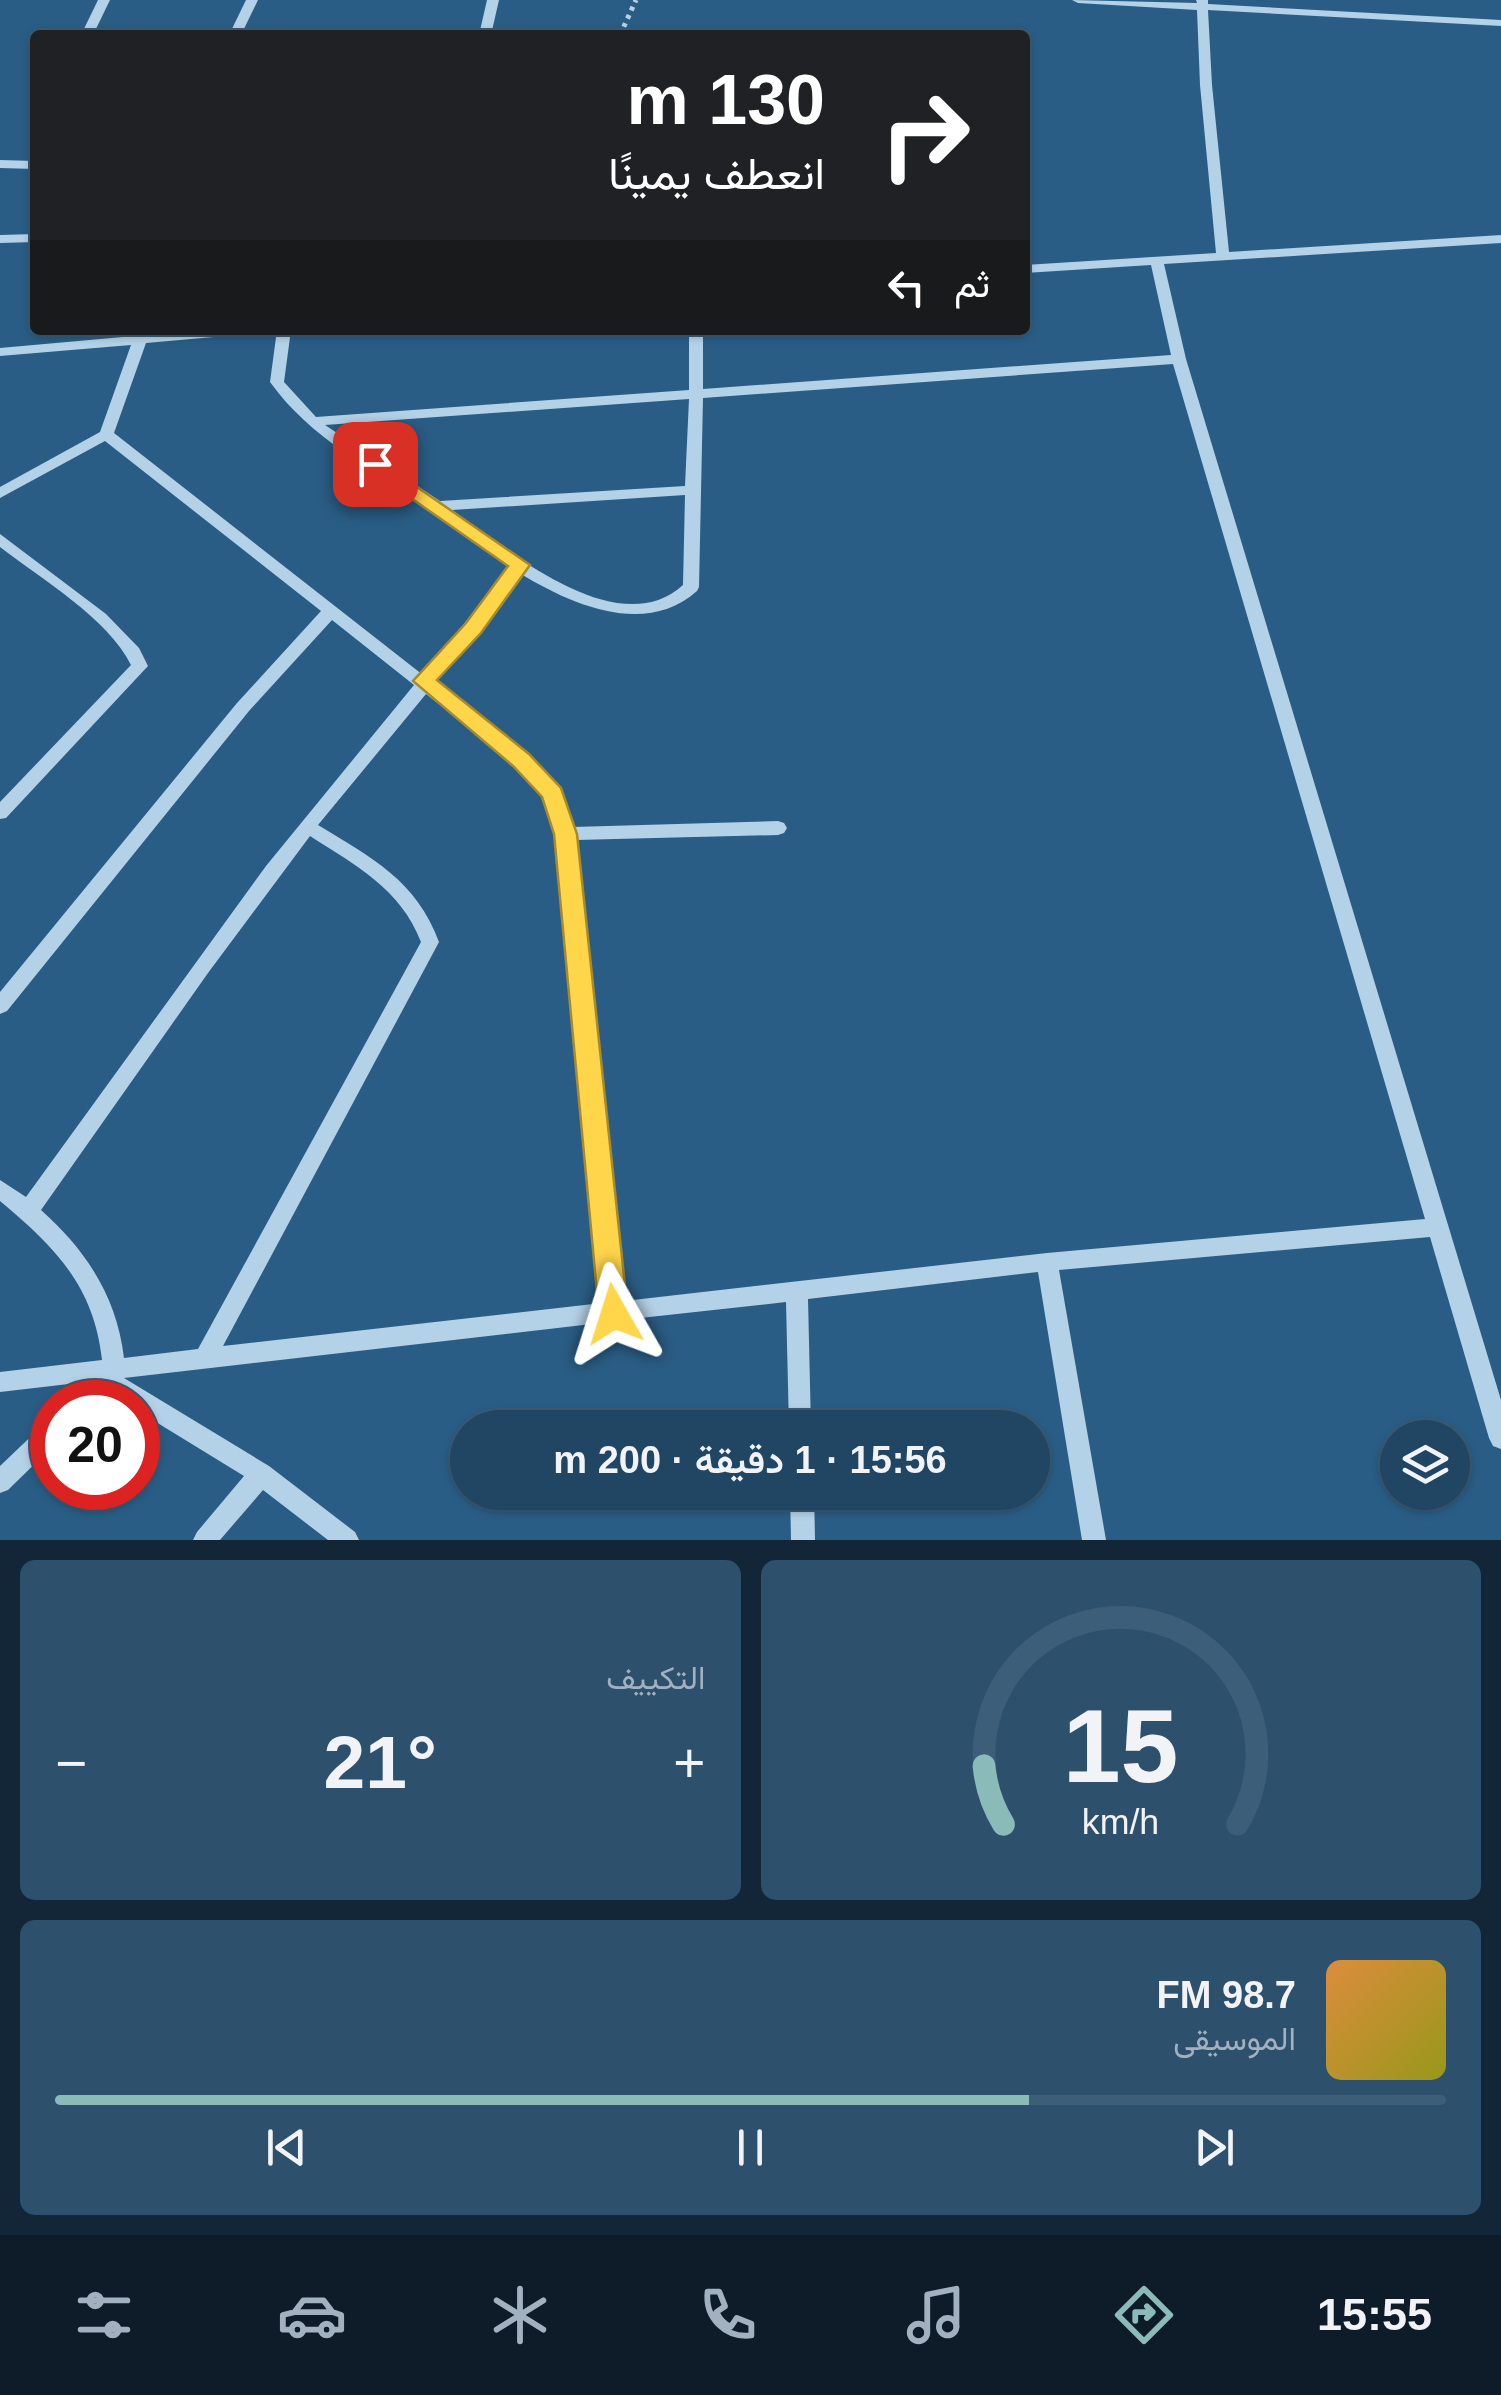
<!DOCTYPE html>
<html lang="ar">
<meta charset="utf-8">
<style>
body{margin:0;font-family:Arial,Vazirmatn,sans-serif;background:#2d506d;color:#f1f3f6;direction:rtl;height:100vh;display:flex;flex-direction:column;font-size:38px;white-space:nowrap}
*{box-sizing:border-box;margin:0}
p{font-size:32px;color:#a2b1bf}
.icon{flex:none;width:55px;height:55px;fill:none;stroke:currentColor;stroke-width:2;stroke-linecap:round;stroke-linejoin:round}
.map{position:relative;height:1540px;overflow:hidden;direction:ltr}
.drawer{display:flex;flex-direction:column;gap:20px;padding:20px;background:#122637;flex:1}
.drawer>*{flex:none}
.guide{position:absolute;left:30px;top:30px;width:1000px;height:305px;border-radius:10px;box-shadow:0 2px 8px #0004,0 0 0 2px #3d5e78;direction:rtl;background:#202124;color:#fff;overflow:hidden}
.tools{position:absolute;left:1380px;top:1420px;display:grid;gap:20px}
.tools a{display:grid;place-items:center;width:90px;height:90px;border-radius:50%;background:#204664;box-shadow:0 2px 8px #0004,0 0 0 2px #3d5e78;font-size:50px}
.speed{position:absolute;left:30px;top:1380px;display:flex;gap:20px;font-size:50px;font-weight:700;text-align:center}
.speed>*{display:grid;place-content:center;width:130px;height:130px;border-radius:50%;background:#204664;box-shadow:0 2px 8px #0004,0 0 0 2px #3d5e78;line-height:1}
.speed .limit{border:15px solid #d22;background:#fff;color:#111}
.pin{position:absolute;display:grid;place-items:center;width:85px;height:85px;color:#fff;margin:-42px;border-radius:20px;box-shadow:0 5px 15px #0006}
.me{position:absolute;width:110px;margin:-55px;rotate:354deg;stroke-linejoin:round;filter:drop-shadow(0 0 8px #0008)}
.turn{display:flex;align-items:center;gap:35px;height:210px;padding:0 40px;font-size:45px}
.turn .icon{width:130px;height:130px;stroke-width:2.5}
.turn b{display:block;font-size:70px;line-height:85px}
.then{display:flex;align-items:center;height:95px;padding:0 40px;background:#0003;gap:20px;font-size:38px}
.big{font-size:75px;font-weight:600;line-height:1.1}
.drawer .widget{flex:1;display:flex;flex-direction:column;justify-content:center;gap:15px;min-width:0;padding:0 35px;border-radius:15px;background:#2d506d}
.drawer .dial{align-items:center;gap:0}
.dial svg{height:260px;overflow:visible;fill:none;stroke:#3d5e78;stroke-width:7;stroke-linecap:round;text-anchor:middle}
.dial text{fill:#f1f3f6;stroke:none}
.song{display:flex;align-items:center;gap:30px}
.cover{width:120px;height:120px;border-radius:15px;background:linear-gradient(135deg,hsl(30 70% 55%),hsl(60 70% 35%))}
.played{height:10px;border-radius:5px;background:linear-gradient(90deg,#8bbbb9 70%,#3d5e78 70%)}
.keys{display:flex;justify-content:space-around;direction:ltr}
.heat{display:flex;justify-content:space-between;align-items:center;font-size:55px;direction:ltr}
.drawer .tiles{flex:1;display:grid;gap:20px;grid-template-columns:1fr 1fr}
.widget:last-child{grid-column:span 2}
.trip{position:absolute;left:450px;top:1410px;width:600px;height:100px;border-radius:50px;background:#204664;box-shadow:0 2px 8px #0004,0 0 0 2px #3d5e78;font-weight:600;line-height:100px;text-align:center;direction:rtl}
.dock{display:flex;height:160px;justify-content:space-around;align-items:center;background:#0d1c28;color:#a2b1bf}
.dock .icon{width:70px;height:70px}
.dock .current{color:#8bbbb9}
.dock b{font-size:45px;color:#f1f3f6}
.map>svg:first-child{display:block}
</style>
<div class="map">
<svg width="1501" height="1540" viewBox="0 0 1501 1540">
<rect width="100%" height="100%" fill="#2a5d85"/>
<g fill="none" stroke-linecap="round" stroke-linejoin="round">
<path stroke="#b4d2e7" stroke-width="5" stroke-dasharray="4 5" stroke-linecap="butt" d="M620,35L636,0"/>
<g fill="#b4d2e7" fill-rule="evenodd">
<path d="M98,0H110L93,35H81Z"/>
<path d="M246,0H258L241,35H229Z"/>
<path d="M487,0H499L491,35H479Z"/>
<path d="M1072,0L1197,3L1196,0H1208V4L1501,20V26L1208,10L1212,85L1229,252L1501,235V243L1164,264L1186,359L1501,1400V1449L1493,1446L1489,1438L1430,1237L1059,1270L1106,1540H1082L1038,1272L808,1299L811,1428H789L786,1302L622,1320L614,1324L609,1322L124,1378L269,1466L355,1532L359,1540H328L263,1490L220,1540H193L197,1532L244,1476L138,1411V1402H124L107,1392L97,1402H72L86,1382L0,1392V1372L102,1360C94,1286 55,1247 0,1201V1180L26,1197L266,866L414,685L332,620L249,711L7,1011L0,1014V992L237,703L321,611L105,441L0,498V487L100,432L131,345L0,356V348L201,330H255L248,334L146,343L114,433L423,675L510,567C482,548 456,526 428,507C371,468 311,439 270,382L277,330H291L284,382L316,417L689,390V330H703V389L1171,355L1151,265L1025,273V265L1216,253L1200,85L1197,10L1078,3ZM1173,364L1425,1219L1047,1253L624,1301L576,840L778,835L784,833L787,828L784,823L778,821L573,827L559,790L527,756L435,683L521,574C572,605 646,637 697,591L699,587L703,398ZM689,399L685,486L440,501L325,425ZM685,495L683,585C617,645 506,548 452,510ZM426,694L515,764L545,797L557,834L602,1303L223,1346L439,942C416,880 372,858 318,825ZM310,836C355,865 401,889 421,942L198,1349L124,1358C117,1297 86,1250 41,1210L208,973Z"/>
<path d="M0,160L35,161V169L0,168Z"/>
<path d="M35,234V242L0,243V235Z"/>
<path d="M0,534L106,614L139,648L148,666L6,818L0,819V802L131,665C108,618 41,579 0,547Z"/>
<path d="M52,1421V1447L8,1490L0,1493V1466L44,1424Z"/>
<path d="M790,1492H814L815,1540H791Z"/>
</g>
</g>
<path fill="#ffd54a" stroke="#a68a30" stroke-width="2.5" d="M375,458L530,565L481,633L437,680L529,754L561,788L577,834L628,1314L624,1323L614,1327L604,1323L599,1314L554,834L542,797L513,766L413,681L466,623L508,566L368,468L365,464Z"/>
</svg>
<div class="tools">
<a><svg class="icon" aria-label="layers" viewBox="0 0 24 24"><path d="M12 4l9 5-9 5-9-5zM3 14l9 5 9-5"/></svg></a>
</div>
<div class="speed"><div class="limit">20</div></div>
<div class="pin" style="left:375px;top:464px;background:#d93025"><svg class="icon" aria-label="arrive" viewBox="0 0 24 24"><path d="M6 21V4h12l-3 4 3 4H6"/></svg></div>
<svg class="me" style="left:614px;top:1314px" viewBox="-20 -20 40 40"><path d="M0-17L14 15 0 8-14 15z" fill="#ffd54a" stroke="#fff" stroke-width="4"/></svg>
<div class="trip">15:56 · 1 دقيقة · 200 m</div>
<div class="guide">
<div class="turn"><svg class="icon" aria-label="right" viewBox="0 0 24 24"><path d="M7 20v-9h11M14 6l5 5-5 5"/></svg><div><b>130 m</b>انعطف يمينًا</div></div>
<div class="then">ثم<svg class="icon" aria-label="left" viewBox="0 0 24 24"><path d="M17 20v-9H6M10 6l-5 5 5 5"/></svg></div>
</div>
</div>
<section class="drawer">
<div class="tiles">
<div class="widget dial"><svg viewBox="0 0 100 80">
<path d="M14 69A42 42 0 1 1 86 69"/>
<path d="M14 69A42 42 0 0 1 8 51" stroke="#8bbbb9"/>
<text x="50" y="56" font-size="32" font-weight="700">15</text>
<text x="50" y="72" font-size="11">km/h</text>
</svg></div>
<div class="widget"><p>التكييف</p>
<div class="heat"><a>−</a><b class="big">21°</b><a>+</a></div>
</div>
<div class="widget">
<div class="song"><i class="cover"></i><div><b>98.7 FM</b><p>الموسيقى</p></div></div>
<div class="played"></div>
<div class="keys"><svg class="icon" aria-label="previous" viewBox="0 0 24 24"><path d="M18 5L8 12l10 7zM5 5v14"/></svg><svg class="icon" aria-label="pause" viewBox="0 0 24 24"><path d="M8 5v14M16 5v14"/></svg><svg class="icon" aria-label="next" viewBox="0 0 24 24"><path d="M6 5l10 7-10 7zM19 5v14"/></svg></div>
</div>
</div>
</section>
<nav class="dock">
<b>15:55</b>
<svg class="icon current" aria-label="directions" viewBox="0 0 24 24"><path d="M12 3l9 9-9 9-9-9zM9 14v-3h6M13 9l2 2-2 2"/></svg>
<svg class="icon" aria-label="music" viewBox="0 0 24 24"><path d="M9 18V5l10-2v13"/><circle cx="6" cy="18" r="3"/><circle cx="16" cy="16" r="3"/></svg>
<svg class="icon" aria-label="phone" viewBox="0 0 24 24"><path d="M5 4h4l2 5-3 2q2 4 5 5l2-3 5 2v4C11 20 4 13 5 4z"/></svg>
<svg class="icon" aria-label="climate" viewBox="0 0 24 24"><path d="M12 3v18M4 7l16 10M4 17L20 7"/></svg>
<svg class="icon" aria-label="car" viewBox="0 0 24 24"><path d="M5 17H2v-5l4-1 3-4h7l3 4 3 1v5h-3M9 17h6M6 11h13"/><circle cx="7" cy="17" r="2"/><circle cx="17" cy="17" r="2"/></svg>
<svg class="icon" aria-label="filters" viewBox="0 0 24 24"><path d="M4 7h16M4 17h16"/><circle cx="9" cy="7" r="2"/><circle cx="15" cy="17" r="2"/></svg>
</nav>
